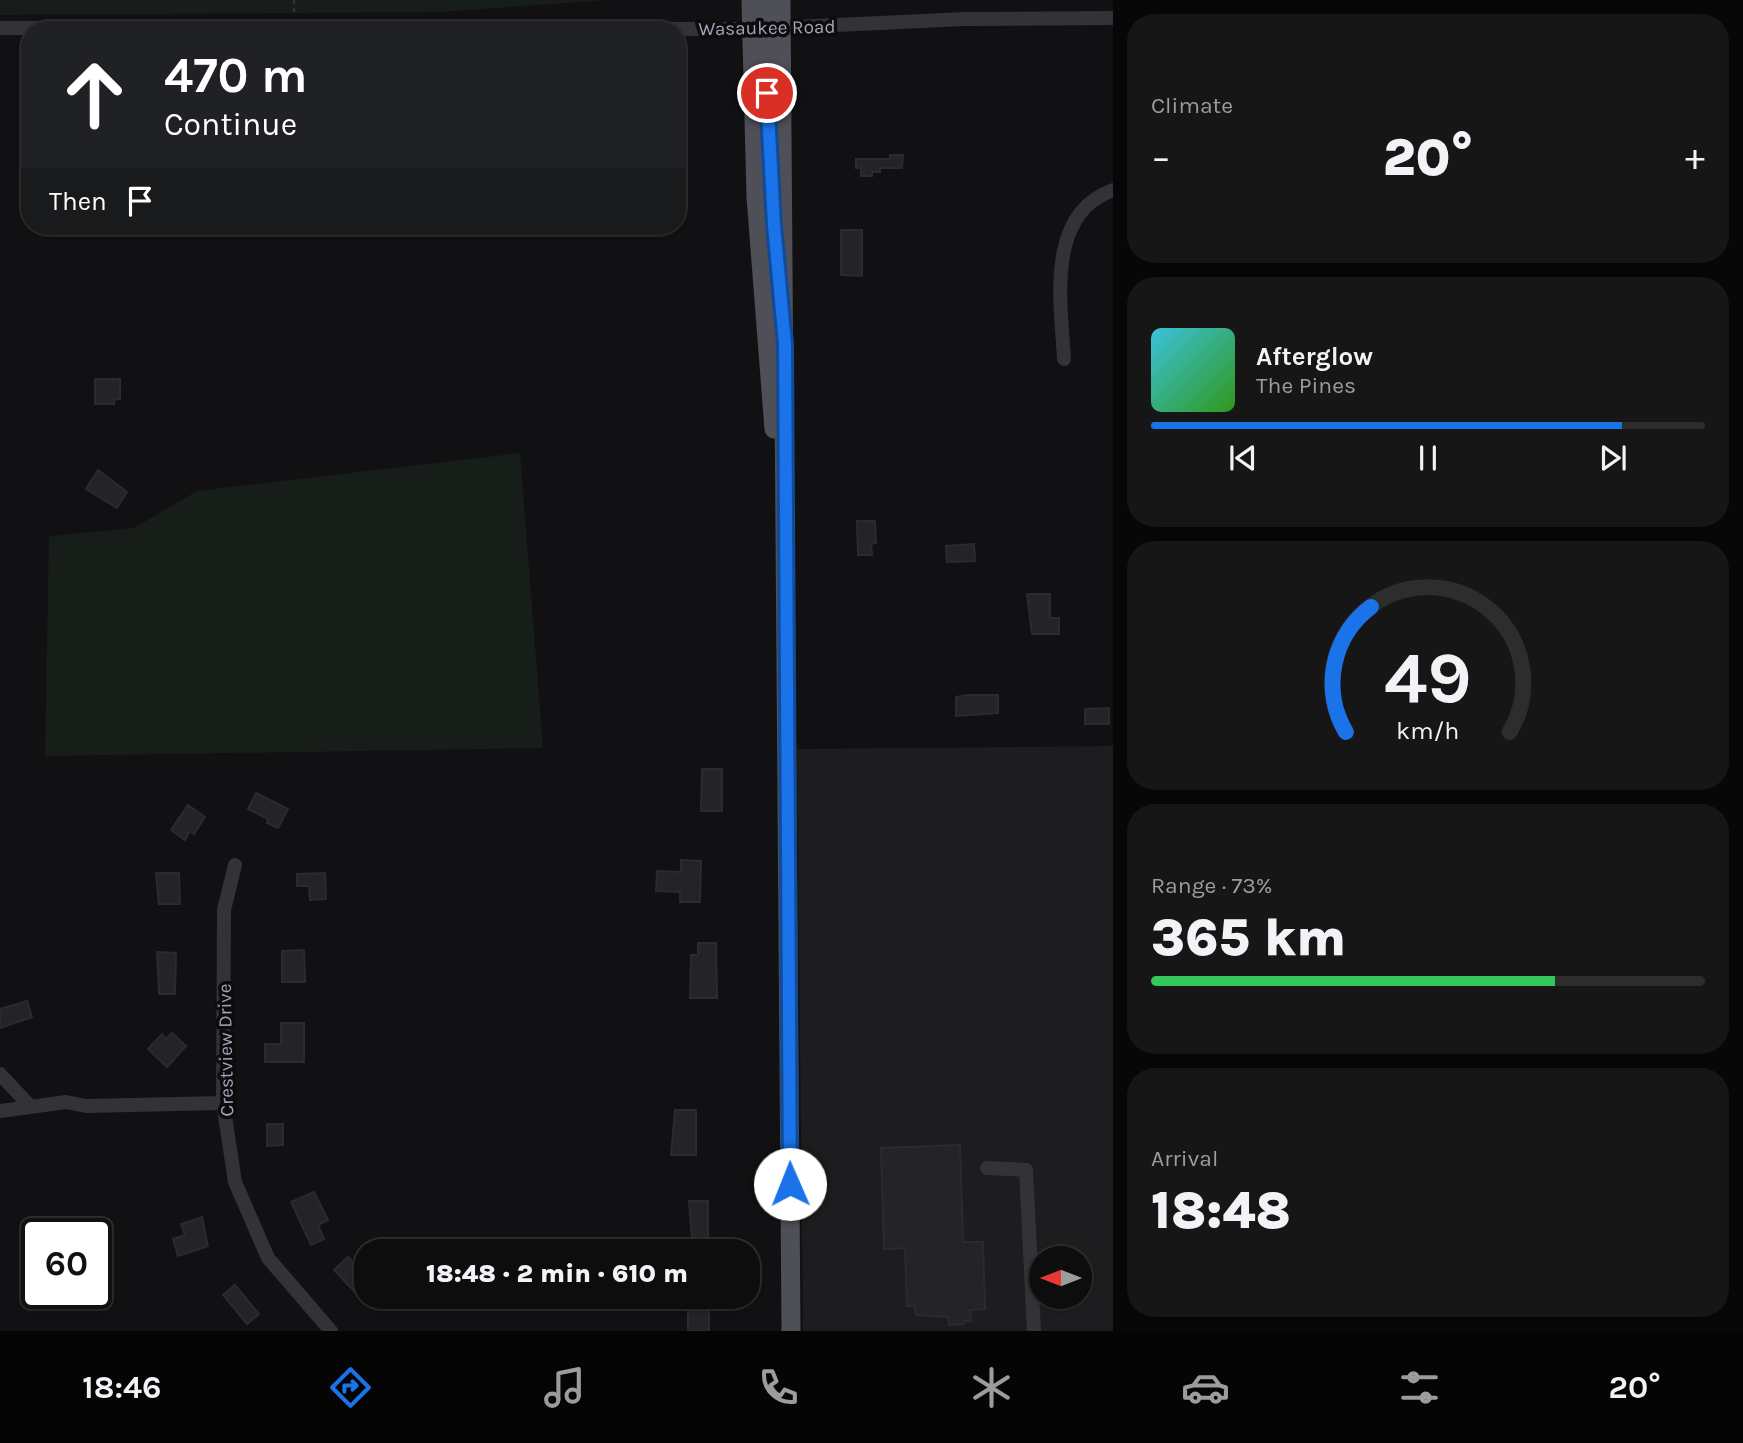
<!DOCTYPE html>
<meta charset="utf-8">
<style>
body{margin:0;font-family:Karla,sans-serif;background:#161617;color:#f1f3f6;height:100vh;display:flex;flex-direction:column;font-size:26px;white-space:nowrap}
*{box-sizing:border-box;margin:0}
p{font-size:23px;color:#9a9c9e}
.icon{flex:none;width:38px;height:38px;fill:none;stroke:currentColor;stroke-width:2;stroke-linecap:round;stroke-linejoin:round}
.map{position:relative;flex:1;overflow:hidden}
.details{display:flex;flex-direction:column;gap:14px;padding:14px;background:#070708;width:630px}
.details>*{flex:none}
.top-card{position:absolute;left:21px;top:21px;width:665px;height:214px;border-radius:28px;box-shadow:0 2px 5px #0004,0 0 0 2px #2d2d2e;background:#202124;color:#fff;overflow:hidden}
.needle{width:46px;rotate:270deg}
.controls{position:absolute;left:1029px;top:1246px;display:grid;gap:14px}
.controls a{display:grid;place-items:center;width:63px;height:63px;border-radius:50%;background:#0d0d0e;box-shadow:0 2px 5px #0004,0 0 0 2px #2d2d2e;font-size:35px}
.speed{position:absolute;left:21px;top:1218px;display:flex;gap:14px;font-size:35px;font-weight:700;text-align:center}
.speed>*{display:grid;place-content:center;width:91px;height:91px;border-radius:50%;background:#0d0d0e;box-shadow:0 2px 5px #0004,0 0 0 2px #2d2d2e;line-height:1}
.speed .limit{border:4px solid #111;border-radius:10px;background:#fff;color:#111}
.pin{position:absolute;display:grid;place-items:center;width:60px;height:60px;color:#fff;margin:-30px;border:4px solid #fff;border-radius:50%;box-shadow:0 2px 7px #0007}
.me{position:absolute;width:77px;margin:-38px;rotate:359deg;stroke-linejoin:round;filter:drop-shadow(0 0 5px #0008)}
.turn{display:flex;align-items:center;gap:24px;height:147px;padding:0 28px;font-size:32px}
.turn .icon{width:91px;height:91px;stroke-width:2.5}
.turn b{display:block;font-size:49px;line-height:60px}
.then{display:flex;align-items:center;height:66px;padding:0 28px;background:#0003;gap:14px;font-size:26px}
.big{font-size:52px;font-weight:800;line-height:1.1}
.details .card{flex:1;display:flex;flex-direction:column;justify-content:center;gap:10px;min-width:0;padding:0 24px;border-radius:28px;background:#161617}
.details .dial{align-items:center;gap:0}
.dial svg{height:182px;overflow:visible;fill:none;stroke:#2d2d2e;stroke-width:7;stroke-linecap:round;text-anchor:middle}
.dial text{fill:#f1f3f6;stroke:none}
.song{display:flex;align-items:center;gap:21px}
.cover{width:84px;height:84px;border-radius:10px;background:linear-gradient(135deg,hsl(190 70% 55%),hsl(110 70% 35%))}
.played{height:7px;border-radius:4px;background:linear-gradient(90deg,#1a73e8 85%,#2d2d2e 85%)}
.keys{display:flex;justify-content:space-around;direction:ltr}
.heat{display:flex;justify-content:space-between;align-items:center;font-size:38px;direction:ltr}
.charge{height:10px;border-radius:5px;background:linear-gradient(90deg,#34c759 73%,#2d2d2e 0)}
.trip{position:absolute;left:354px;top:1239px;width:406px;height:70px;border-radius:28px;background:#0d0d0e;box-shadow:0 2px 5px #0004,0 0 0 2px #2d2d2e;font-weight:800;line-height:70px;text-align:center}
.tab-bar{display:flex;height:112px;justify-content:space-around;align-items:center;background:#050506;color:#9a9c9e}
.tab-bar .icon{width:49px;height:49px}
.tab-bar .selected{color:#1a73e8}
.tab-bar b{font-size:32px;color:#f1f3f6}
main{display:flex;flex:1;min-height:0}
.map>svg:first-child{display:block}
</style>
<main>
<div class="map">
<svg width="1113" height="1331" viewBox="0 0 1113 1331">
<rect width="100%" height="100%" fill="#111113"/>
<path fill="#1d1d20" fill-rule="evenodd" d="M1113,746V1331H803L797,749ZM1041,1258H1080V1297H1041Z"/>
<g fill="#171e19">
<path d="M0,0H609L438,12L0,15Z"/>
<path d="M520,453L543,748L45,756L49,536L134,528L197,491Z"/>
</g>
<g fill="#242427" stroke="#2b2b2f" stroke-width="2">
<path d="M890,155H903L902,168H880V172H872V176H861V168H856V159H890Z"/>
<path d="M841,230H862V276L841,275Z"/>
<path d="M95,379H120V399L114,400V404H95Z"/>
<path d="M98,470L127,492L117,508L86,489Z"/>
<path d="M857,521H875L876,543L871,544L872,555H858Z"/>
<path d="M974,544L975,561L947,562L946,546Z"/>
<path d="M1027,594H1050V618H1059V634H1032Z"/>
<path d="M967,695H998V713L956,716V697Z"/>
<path d="M1109,708V724H1085V709Z"/>
<path d="M702,769H722V811H701Z"/>
<path d="M256,793L288,809L278,828L267,823L268,819L248,809Z"/>
<path d="M188,805L205,817L194,834L190,831L185,840L171,830Z"/>
<path d="M681,860L701,861L700,902H680V892L656,891L657,871L681,872Z"/>
<path d="M156,873H179L180,904H159Z"/>
<path d="M325,873L326,899L310,900L309,886H297V874Z"/>
<path d="M698,943H716L717,998H690L691,955H698Z"/>
<path d="M304,950L305,982H282V951Z"/>
<path d="M157,952L176,953L175,994H159Z"/>
<path d="M27,1001L32,1017L0,1028V1009Z"/>
<path d="M281,1023H304V1062H265V1044H281Z"/>
<path d="M172,1033L186,1046L167,1067L148,1049L162,1034L166,1039Z"/>
<path d="M675,1110H696V1155H671Z"/>
<path d="M267,1124H283V1145L267,1146Z"/>
<path d="M960,1145L963,1242H983L985,1309L970,1310L971,1321H964V1324L949,1325L948,1317L916,1315L915,1306H907L905,1248L884,1249L881,1148Z"/>
<path d="M314,1192L328,1220L318,1225L324,1239L311,1245L291,1202Z"/>
<path d="M689,1201H708V1251H693Z"/>
<path d="M202,1217L208,1246L178,1256L173,1239L185,1235L181,1224Z"/>
<path d="M348,1257L366,1276V1304L334,1270Z"/>
<path d="M235,1285L259,1314L247,1324L223,1295Z"/>
<path d="M688,1297H714V1306H709V1331H688Z"/>
</g>
<g fill="none" stroke-linecap="round" stroke-linejoin="round">
<path stroke="#38393f" stroke-width="2" stroke-dasharray="3.5 5" stroke-linecap="butt" d="M294,0V13"/>
<g stroke="#323238" stroke-width="14">
<path d="M0,28L751,29L965,19L1113,18"/>
<path d="M1064,359C1061,304 1045,214 1113,190"/>
<path d="M235,865L224,910L223,1103L235,1182L268,1258L331,1331"/>
<path d="M0,1074L30,1106"/>
<path d="M0,1111L66,1102L86,1106L223,1103"/>
<path d="M987,1168L1026,1170L1034,1331"/>
</g>
<g stroke="#4e4f57" stroke-width="19">
<path d="M751,0L756,197L774,429"/>
<path d="M765,0L771,19L781,28"/>
<path d="M781,0L791,1331"/>
<path d="M752,29L763,39L766,54L771,179"/>
</g>
</g>
<g fill="none" stroke-linecap="round" stroke-linejoin="round">
<g stroke="#114b97" stroke-width="18">
<path id="route" d="M767,93L774,225L785,344L790,1184"/>
</g>
<use href="#route" stroke="#1a73e8" stroke-width="12"/>
</g>
<g text-anchor="middle" stroke-width="7" stroke-linejoin="round" paint-order="stroke">
<g font-size="19" fill="#a1a5b5" stroke="#0c0c0e">
<text transform="translate(767 27) rotate(-1)" y="7">Wasaukee Road</text>
<text transform="translate(225 1050) rotate(-91)" y="7">Crestview Drive</text>
</g>
</g>
</svg>
<div class="controls">
<a><svg class="needle" viewBox="-14 -14 28 28"><path d="M0-13l5 13h-10z" fill="#e53935"/><path d="M0 13l5-13h-10z" fill="#9a9c9e"/></svg></a>
</div>
<div class="speed"><div class="limit">60</div></div>
<div class="pin" style="left:767px;top:93px;background:#d93025"><svg class="icon" aria-label="arrive" viewBox="0 0 24 24"><path d="M6 21V4h12l-3 4 3 4H6"/></svg></div>
<svg class="me" style="left:790px;top:1184px" viewBox="-20 -20 40 40"><circle r="19" fill="#fff"/><path d="M0-13L10 11 0 6-10 11z" fill="#1a73e8"/></svg>
<div class="trip">18:48 · 2 min · 610 m</div>
<div class="top-card">
<div class="turn"><svg class="icon" aria-label="ahead" viewBox="0 0 24 24"><path d="M12 20V5M6 11l6-6 6 6"/></svg><div><b>470 m</b>Continue</div></div>
<div class="then">Then<svg class="icon" aria-label="arrive" viewBox="0 0 24 24"><path d="M6 21V4h12l-3 4 3 4H6"/></svg></div>
</div>
</div>
<section class="details">
<div class="card"><p>Climate</p>
<div class="heat"><a>−</a><b class="big">20°</b><a>+</a></div>
</div>
<div class="card">
<div class="song"><i class="cover"></i><div><b>Afterglow</b><p>The Pines</p></div></div>
<div class="played"></div>
<div class="keys"><svg class="icon" aria-label="previous" viewBox="0 0 24 24"><path d="M18 5L8 12l10 7zM5 5v14"/></svg><svg class="icon" aria-label="pause" viewBox="0 0 24 24"><path d="M8 5v14M16 5v14"/></svg><svg class="icon" aria-label="next" viewBox="0 0 24 24"><path d="M6 5l10 7-10 7zM19 5v14"/></svg></div>
</div>
<div class="card dial"><svg viewBox="0 0 100 80">
<path d="M14 69A42 42 0 1 1 86 69"/>
<path d="M14 69A42 42 0 0 1 25 14" stroke="#1a73e8"/>
<text x="50" y="56" font-size="32" font-weight="700">49</text>
<text x="50" y="72" font-size="11">km/h</text>
</svg></div>
<div class="card"><p>Range · 73%</p><b class="big">365 km</b><div class="charge"></div></div>
<div class="card"><p>Arrival</p><b class="big">18:48</b></div>
</section>
</main>
<nav class="tab-bar">
<b>18:46</b>
<svg class="icon selected" aria-label="directions" viewBox="0 0 24 24"><path d="M12 3l9 9-9 9-9-9zM9 14v-3h6M13 9l2 2-2 2"/></svg>
<svg class="icon" aria-label="music" viewBox="0 0 24 24"><path d="M9 18V5l10-2v13"/><circle cx="6" cy="18" r="3"/><circle cx="16" cy="16" r="3"/></svg>
<svg class="icon" aria-label="phone" viewBox="0 0 24 24"><path d="M5 4h4l2 5-3 2q2 4 5 5l2-3 5 2v4C11 20 4 13 5 4z"/></svg>
<svg class="icon" aria-label="climate" viewBox="0 0 24 24"><path d="M12 3v18M4 7l16 10M4 17L20 7"/></svg>
<svg class="icon" aria-label="car" viewBox="0 0 24 24"><path d="M5 17H2v-5l4-1 3-4h7l3 4 3 1v5h-3M9 17h6M6 11h13"/><circle cx="7" cy="17" r="2"/><circle cx="17" cy="17" r="2"/></svg>
<svg class="icon" aria-label="filters" viewBox="0 0 24 24"><path d="M4 7h16M4 17h16"/><circle cx="9" cy="7" r="2"/><circle cx="15" cy="17" r="2"/></svg>
<b>20°</b>
</nav>
